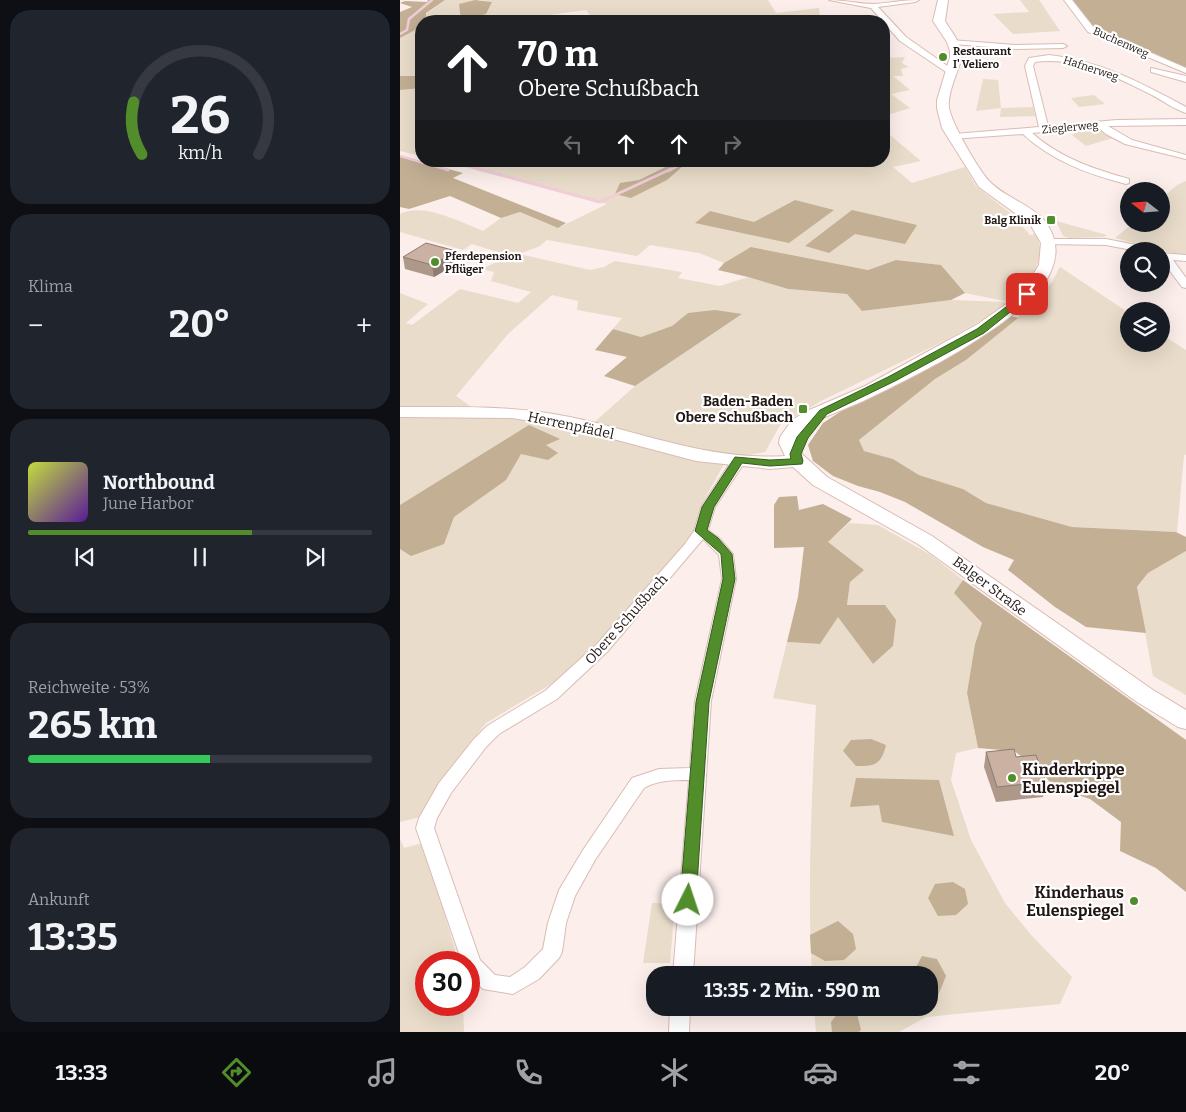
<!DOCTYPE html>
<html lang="de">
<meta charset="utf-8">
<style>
body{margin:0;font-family:Bitter,serif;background:#20242c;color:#f1f3f6;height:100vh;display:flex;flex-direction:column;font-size:19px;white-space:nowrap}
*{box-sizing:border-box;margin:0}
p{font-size:16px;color:#9ea1a6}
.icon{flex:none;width:28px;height:28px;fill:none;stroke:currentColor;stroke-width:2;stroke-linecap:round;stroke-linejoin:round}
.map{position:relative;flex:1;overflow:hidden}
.drawer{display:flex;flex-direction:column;gap:10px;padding:10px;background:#0d0f14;width:400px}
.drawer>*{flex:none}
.guide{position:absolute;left:15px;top:15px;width:475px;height:152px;border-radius:20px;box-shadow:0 5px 20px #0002;background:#202124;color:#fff;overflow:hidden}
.needle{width:32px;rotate:287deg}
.controls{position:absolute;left:720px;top:182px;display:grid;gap:10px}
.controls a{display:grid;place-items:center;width:50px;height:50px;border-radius:50%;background:#171b24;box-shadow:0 5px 20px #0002;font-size:25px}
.speed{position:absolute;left:15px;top:951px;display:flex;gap:10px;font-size:25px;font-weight:700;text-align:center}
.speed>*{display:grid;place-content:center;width:65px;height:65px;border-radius:50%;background:#171b24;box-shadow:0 5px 20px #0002;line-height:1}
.speed .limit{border:8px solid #d22;background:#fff;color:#111}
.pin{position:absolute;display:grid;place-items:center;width:42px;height:42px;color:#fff;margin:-21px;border-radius:10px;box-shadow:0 2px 8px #0006}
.me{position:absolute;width:55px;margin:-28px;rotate:4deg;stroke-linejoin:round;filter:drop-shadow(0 0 4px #0008)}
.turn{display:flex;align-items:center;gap:18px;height:105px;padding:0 20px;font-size:22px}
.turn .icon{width:65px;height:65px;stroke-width:2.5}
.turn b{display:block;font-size:35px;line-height:42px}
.lanes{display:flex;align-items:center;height:48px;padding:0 20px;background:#0003;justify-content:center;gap:25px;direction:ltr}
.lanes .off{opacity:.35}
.big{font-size:38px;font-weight:700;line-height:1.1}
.drawer .tile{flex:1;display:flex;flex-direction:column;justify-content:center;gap:8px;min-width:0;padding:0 18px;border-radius:20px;background:#20242c}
.drawer .dial{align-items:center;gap:0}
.dial svg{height:130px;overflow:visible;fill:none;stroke:#363941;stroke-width:7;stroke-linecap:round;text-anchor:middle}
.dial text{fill:#f1f3f6;stroke:none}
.song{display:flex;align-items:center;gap:15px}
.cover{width:60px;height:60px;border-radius:8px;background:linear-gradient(135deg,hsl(70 70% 55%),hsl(270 70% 35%))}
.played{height:5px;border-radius:2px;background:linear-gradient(90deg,#528d2b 65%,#363941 65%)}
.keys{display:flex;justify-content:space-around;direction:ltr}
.heat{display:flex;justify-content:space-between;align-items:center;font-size:28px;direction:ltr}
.charge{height:8px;border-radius:4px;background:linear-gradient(90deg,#34c759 53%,#363941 0)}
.trip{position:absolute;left:246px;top:966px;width:292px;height:50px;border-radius:20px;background:#171b24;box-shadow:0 5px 20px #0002;font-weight:700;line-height:50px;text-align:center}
.tab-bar{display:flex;height:80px;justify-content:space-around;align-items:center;background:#090b0e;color:#9ea1a6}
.tab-bar .icon{width:35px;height:35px}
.tab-bar .on{color:#528d2b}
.tab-bar b{font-size:22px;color:#f1f3f6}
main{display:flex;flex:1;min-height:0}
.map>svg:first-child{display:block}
</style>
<main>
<section class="drawer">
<div class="tile dial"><svg viewBox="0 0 100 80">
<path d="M14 69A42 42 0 1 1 86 69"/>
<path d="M14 69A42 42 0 0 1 9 37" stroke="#528d2b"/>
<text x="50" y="56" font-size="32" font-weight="700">26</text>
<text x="50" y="72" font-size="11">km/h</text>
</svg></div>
<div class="tile"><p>Klima</p>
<div class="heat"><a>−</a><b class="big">20°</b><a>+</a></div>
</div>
<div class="tile">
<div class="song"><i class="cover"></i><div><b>Northbound</b><p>June Harbor</p></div></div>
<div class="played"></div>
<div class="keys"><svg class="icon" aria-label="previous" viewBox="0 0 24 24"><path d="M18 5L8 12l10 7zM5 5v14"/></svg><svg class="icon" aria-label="pause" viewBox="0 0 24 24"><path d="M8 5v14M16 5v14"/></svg><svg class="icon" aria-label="next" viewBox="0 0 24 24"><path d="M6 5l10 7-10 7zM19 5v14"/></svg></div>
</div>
<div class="tile"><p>Reichweite · 53%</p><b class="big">265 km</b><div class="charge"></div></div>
<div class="tile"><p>Ankunft</p><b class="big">13:35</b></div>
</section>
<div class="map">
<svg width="786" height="1032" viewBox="0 0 786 1032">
<rect width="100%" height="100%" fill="#fbeeeb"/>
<g fill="#e9dcca" fill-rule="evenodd">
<path d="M45,0H75L60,4L62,21L92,2L81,0H368L376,13L419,8L420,19H433L435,21H26V14ZM186,10L190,15L145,20L142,16Z"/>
<path d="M620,0H639L660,31L613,34L593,14L629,12Z"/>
<path d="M21,27V156L0,151V38Z"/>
<path d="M505,57L502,63L509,67L501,69L503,76H493L510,90L491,94L510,108L484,116V58Z"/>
<path d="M583,79L598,80L601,108L633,107L635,116L600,117L601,108L576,111Z"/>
<path d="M694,95L705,104L679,107L671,98Z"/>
<path d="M696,128L713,138L686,146L672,135L678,132L675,129Z"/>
<path d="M484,130L521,161L493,167L512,183L565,167L576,186L625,225L622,226L630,235L635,234C651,259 626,285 610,302L565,293L541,265L496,260L468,270L352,247L324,263L299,253L250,245L237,256L147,240L140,246L119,254L190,270L204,267L215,261L282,272L278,278L320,286L348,277L388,289L447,294L462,311L551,300L604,302L609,305L542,342L421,401L380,425L365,452L327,459L299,509L290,543L197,647L163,677L86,723L49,769L24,816L0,822V417L67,412H0V293L28,304L6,323L12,325L60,289L118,303L131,292L91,281L94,272L81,269L111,256L72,244L63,250L0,232V214C23,202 60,222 83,231L101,218L120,212L158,228L207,204L42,161H484ZM152,295L178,301L177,310L222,318L213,329L241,337L272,326L288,313L342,314L235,386L189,427L77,411L56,396L108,334Z"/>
<path d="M786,181V258L774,257L772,253L715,238L732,224H761V199L777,185Z"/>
<path d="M656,221L707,235L704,237L669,238L663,236Z"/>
<path d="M660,267L729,313V344H761V334L786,350V455H784L777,532L672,527L586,503L563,489L519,475L493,459L464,451L459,440L535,379L566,360L617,318L652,282Z"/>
<path d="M449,523L478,525L531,555L563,580L555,593L582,623L575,644L567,693L578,748L556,753L551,780L571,840L605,903L632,936L672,977L660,1004L526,1017L499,1032H416L414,1008H530V975H412C407,885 412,795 416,705L373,698L387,642L420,644L438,616L473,664L493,646L447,605L450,582L428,542ZM480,805L554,835L483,822Z"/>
<path d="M786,551V695L753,676L737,588L748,573Z"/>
<path d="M0,839L4,848L23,843L59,962H26V1005H63L64,1032H0Z"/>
<path d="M252,903L275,904L270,963H243Z"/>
</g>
<g fill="#c2af94">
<path d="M28,0H45L26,13V21H21V27L0,38V12L12,7L0,3L5,1L27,2Z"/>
<path d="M75,0L92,2L86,14L61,21L59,4Z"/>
<path d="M671,0H786V69L694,30Z"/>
<path d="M0,76H21V88L0,90Z"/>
<path d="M0,156L63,173L53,178L166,223L158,228L120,212L101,218L50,196L9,209L0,207Z"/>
<path d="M278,161H298L283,166L267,180L231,198L215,194L220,183L239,180Z"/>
<path d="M395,200L434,210L389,243L295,223L310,211L354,222Z"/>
<path d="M452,210L517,225L505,244L455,234L429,253L405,246Z"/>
<path d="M351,247L468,270L496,260L541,265L565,293L551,300L462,311L447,294L388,289L348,277L318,270L324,263Z"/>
<path d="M315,310L342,314L235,386L204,376L227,357L195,350L213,329L241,337L272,326L288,313Z"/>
<path d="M607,315L618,318L566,360L535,379L459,440L464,451L493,459L519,475L563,489L586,503L672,527L776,532L786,537V551L748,573L737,587L746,633L686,627L655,607L608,570L614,560L583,547L505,502L480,492L458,486L433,476L413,461L408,445L423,423L463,397Z"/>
<path d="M129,425L160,439L146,445L158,453L148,460L121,454L106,480L54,517L44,544L11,556L0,549V505Z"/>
<path d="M397,496L399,510L423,504L452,519L428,542L464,570L450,582L447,605H485L496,620L493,646L473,664L438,617L420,644L387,642L398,597L404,547L374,548V505L379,497Z"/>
<path d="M563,580L786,740V892L756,868L720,851L721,822L690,799L654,787L638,768L614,751L578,748L567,693L575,644L582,623L554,593Z"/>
<path d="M471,739L486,745C481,765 475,766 456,766L443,751L451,740Z"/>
<path d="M456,778L539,780L554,836L482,822L479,805L450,807Z"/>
<path d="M553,882L565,889L568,904L556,915L538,916L528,898L535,884Z"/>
<path d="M438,921L453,934L456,949L444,960L425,961L411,953L410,935Z"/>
<path d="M522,956L537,959L546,976L537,998L530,1003V975H512Z"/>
<path d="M441,1009L457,1014L461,1030L459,1032H432L431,1022Z"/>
</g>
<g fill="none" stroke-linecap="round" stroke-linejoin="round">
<g stroke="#f1cdd8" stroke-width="2.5">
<path d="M0,34L7,30L9,19L32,0"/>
<path d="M0,156L48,170"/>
<path d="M74,168L84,171"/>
<path d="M269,171L286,161"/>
</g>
<g stroke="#f1cdd8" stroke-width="3">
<path d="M46,169L48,170"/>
<path d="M79,169L200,202L271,169"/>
</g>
<g stroke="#dabcb4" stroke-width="2">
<g id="street">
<path d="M429,0C444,0 459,4 474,4C489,3 503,0 519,0L515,2L478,7L506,37L556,72L549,74L500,41L471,8Z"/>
<path d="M664,0H672L694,28L786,68V73L688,32Z"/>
<path d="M551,40L615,45L663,44L667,46L663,48L615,49L554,44L550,42Z"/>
<path d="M649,55C698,60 742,83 786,107V113C774,109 763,101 752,95C716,77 676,56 635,62L633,66L648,126L717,120L786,119V125L708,126L732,140L786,155V159L725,144L706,134L698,127L632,133C660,158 694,169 729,179V183L726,184C688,174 652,161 623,134L551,139L549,137L554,134L639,127L625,66L629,58Z"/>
<path d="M751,68L786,76V82L751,72Z"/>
<path d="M648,239H706L751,248L756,251H737L706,245L644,244L643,242L644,240Z"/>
<path d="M761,253L786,255V261L773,260L786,278V288L782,287L761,259Z"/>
<path d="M339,456L346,460L315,507L308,530L319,538L333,554L336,579L311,701L293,975H273L289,780C273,780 258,780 244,788L195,860L175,896L166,923L162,952L159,958L139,979L113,994L83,989L69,974V962H62L16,828L19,818L39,783L74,739L87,726L145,691L197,644L285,544L294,531L301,507L334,457ZM303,539L319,555L322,579L295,701L290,768L259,769L232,778L183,850L159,890L148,923L143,949L125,967L110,977L95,975L80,960L34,828L37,818L51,793L86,747L99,734L157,699L207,652Z"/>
<path d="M270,1008H290L289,1032H269Z"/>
</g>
</g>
<g stroke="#dabcb4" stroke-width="2">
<path id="secondary" d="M538,0H548L545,21C552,33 561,42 562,57C558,72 547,93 549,108C552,124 578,169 589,181C603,196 627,203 642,218C673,253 645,290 615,313C569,349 514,377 461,402C445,409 428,415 412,423L405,428L398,437V443L402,454L427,477L532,536L753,690L786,710V729L778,727L737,702L518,544L413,485L393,467L370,469L296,461L168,427L112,418L0,417V407C57,407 114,405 170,417C241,432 311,461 385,456L379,443L380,437L392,420L407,411L465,386L578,324L605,305L627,284L639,265L641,243L630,224L579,187L542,128L537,108V100L550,57V51L547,42L533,21Z"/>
</g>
<use href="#street" fill="#fff" fill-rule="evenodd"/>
<use href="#secondary" fill="#fff" fill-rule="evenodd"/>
</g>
<g fill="#ae988a">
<path d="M56,251L58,263L34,277L5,269L3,257Z"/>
<path d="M586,752L616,757L646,782L643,797L596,802L584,767Z"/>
</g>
<path fill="#8d7c71" d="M56,251L58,263L34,277L32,265Z"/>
<g fill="#cab1a1" stroke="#8d7c71">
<path d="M26,243L56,251L32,265L3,257Z"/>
<path d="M614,749L616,757L636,755L646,782L597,787L586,752Z"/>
</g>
<path fill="#528d2b" stroke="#355c1c" d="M627,291L630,292V296L584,333L495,381L427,414L408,438L401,454L403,461L402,464L370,466L342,463L314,507L307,530L318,538L332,554L335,579L309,702L296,900L294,904L288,906L283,904L280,900L296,702L323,579L321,554L295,531L302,507L335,457L370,460L391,459L390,454L397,437L420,410L488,377L577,329Z"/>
<g fill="#528d2b" stroke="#fff" stroke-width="2">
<circle cx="543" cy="57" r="5"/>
<rect x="646" y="215" width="10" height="10" rx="2.5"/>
<circle cx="35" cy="262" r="5"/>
<rect x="398" y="404" width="10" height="10" rx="2.5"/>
<circle cx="612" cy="778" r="5"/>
<circle cx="734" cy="901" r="5"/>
</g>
<g text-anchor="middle" stroke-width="4.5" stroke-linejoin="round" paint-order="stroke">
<g font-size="11" fill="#211714" stroke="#fff">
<text transform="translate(721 42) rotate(24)" y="4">Buchenweg</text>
<text transform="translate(691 68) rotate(18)" y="4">Hafnerweg</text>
<text transform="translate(670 127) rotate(-5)" y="4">Zieglerweg</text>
</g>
<g font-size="11" font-weight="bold" fill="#211714" stroke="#fff" text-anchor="start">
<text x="553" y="55">Restaurant<tspan x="553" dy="13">I' Veliero</tspan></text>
<text x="641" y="224" text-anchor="end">Balg Klinik</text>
<text x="45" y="260">Pferdepension<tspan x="45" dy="13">Pflüger</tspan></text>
</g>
<g font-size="14" font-weight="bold" fill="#211714" stroke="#fff" text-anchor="end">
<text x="393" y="406">Baden-Baden<tspan x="393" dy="16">Obere Schußbach</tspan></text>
</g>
<g font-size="14" fill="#211714" stroke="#fff">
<text transform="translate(171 425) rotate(12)" y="5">Herrenpfädel</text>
<text transform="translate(590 586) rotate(37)" y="5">Balger Straße</text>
<text transform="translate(226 619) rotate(-48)" y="5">Obere Schußbach</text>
</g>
<g font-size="16" font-weight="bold" fill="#211714" stroke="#fff" text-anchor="start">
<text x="622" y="775">Kinderkrippe<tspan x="622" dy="18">Eulenspiegel</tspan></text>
<text x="724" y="898" text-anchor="end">Kinderhaus<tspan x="724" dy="18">Eulenspiegel</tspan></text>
</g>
</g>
</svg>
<div class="controls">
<a><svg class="needle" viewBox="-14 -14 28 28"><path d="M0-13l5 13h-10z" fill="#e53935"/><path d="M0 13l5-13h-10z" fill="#9ea1a6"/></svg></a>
<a><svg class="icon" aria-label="search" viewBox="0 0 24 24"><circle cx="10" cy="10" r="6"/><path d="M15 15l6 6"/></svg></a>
<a><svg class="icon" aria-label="layers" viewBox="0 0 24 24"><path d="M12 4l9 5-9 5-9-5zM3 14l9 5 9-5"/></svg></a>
</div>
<div class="speed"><div class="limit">30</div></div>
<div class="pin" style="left:627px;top:294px;background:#d93025"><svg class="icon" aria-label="arrive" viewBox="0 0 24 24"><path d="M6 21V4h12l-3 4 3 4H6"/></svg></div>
<svg class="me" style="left:288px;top:900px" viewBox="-20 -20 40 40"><circle r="19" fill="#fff"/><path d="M0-13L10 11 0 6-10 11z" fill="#528d2b"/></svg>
<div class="trip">13:35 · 2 Min. · 590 m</div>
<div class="guide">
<div class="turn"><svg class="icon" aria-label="ahead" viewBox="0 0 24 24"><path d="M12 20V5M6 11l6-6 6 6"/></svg><div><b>70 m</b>Obere Schußbach</div></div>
<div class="lanes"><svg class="icon off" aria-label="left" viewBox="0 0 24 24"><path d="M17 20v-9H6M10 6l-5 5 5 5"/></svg><svg class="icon" aria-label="ahead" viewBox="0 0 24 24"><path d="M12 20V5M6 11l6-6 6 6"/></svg><svg class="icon" aria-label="ahead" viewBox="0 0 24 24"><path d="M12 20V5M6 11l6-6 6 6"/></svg><svg class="icon off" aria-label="right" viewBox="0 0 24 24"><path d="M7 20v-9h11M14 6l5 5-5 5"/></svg></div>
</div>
</div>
</main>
<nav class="tab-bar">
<b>13:33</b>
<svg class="icon on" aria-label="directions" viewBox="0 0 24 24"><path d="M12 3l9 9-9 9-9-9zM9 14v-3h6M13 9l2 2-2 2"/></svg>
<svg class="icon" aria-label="music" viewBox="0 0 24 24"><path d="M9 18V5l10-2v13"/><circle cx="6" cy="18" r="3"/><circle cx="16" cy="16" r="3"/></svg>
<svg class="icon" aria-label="phone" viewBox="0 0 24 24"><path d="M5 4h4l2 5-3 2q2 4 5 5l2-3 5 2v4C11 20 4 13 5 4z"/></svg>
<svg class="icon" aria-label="climate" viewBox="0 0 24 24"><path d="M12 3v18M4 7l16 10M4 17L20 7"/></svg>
<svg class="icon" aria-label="car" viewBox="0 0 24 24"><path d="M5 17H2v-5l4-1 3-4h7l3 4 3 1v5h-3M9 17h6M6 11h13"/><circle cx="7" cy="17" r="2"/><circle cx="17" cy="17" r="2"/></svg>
<svg class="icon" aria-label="filters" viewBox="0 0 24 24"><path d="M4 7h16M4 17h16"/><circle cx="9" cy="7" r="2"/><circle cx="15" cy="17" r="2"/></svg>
<b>20°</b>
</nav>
